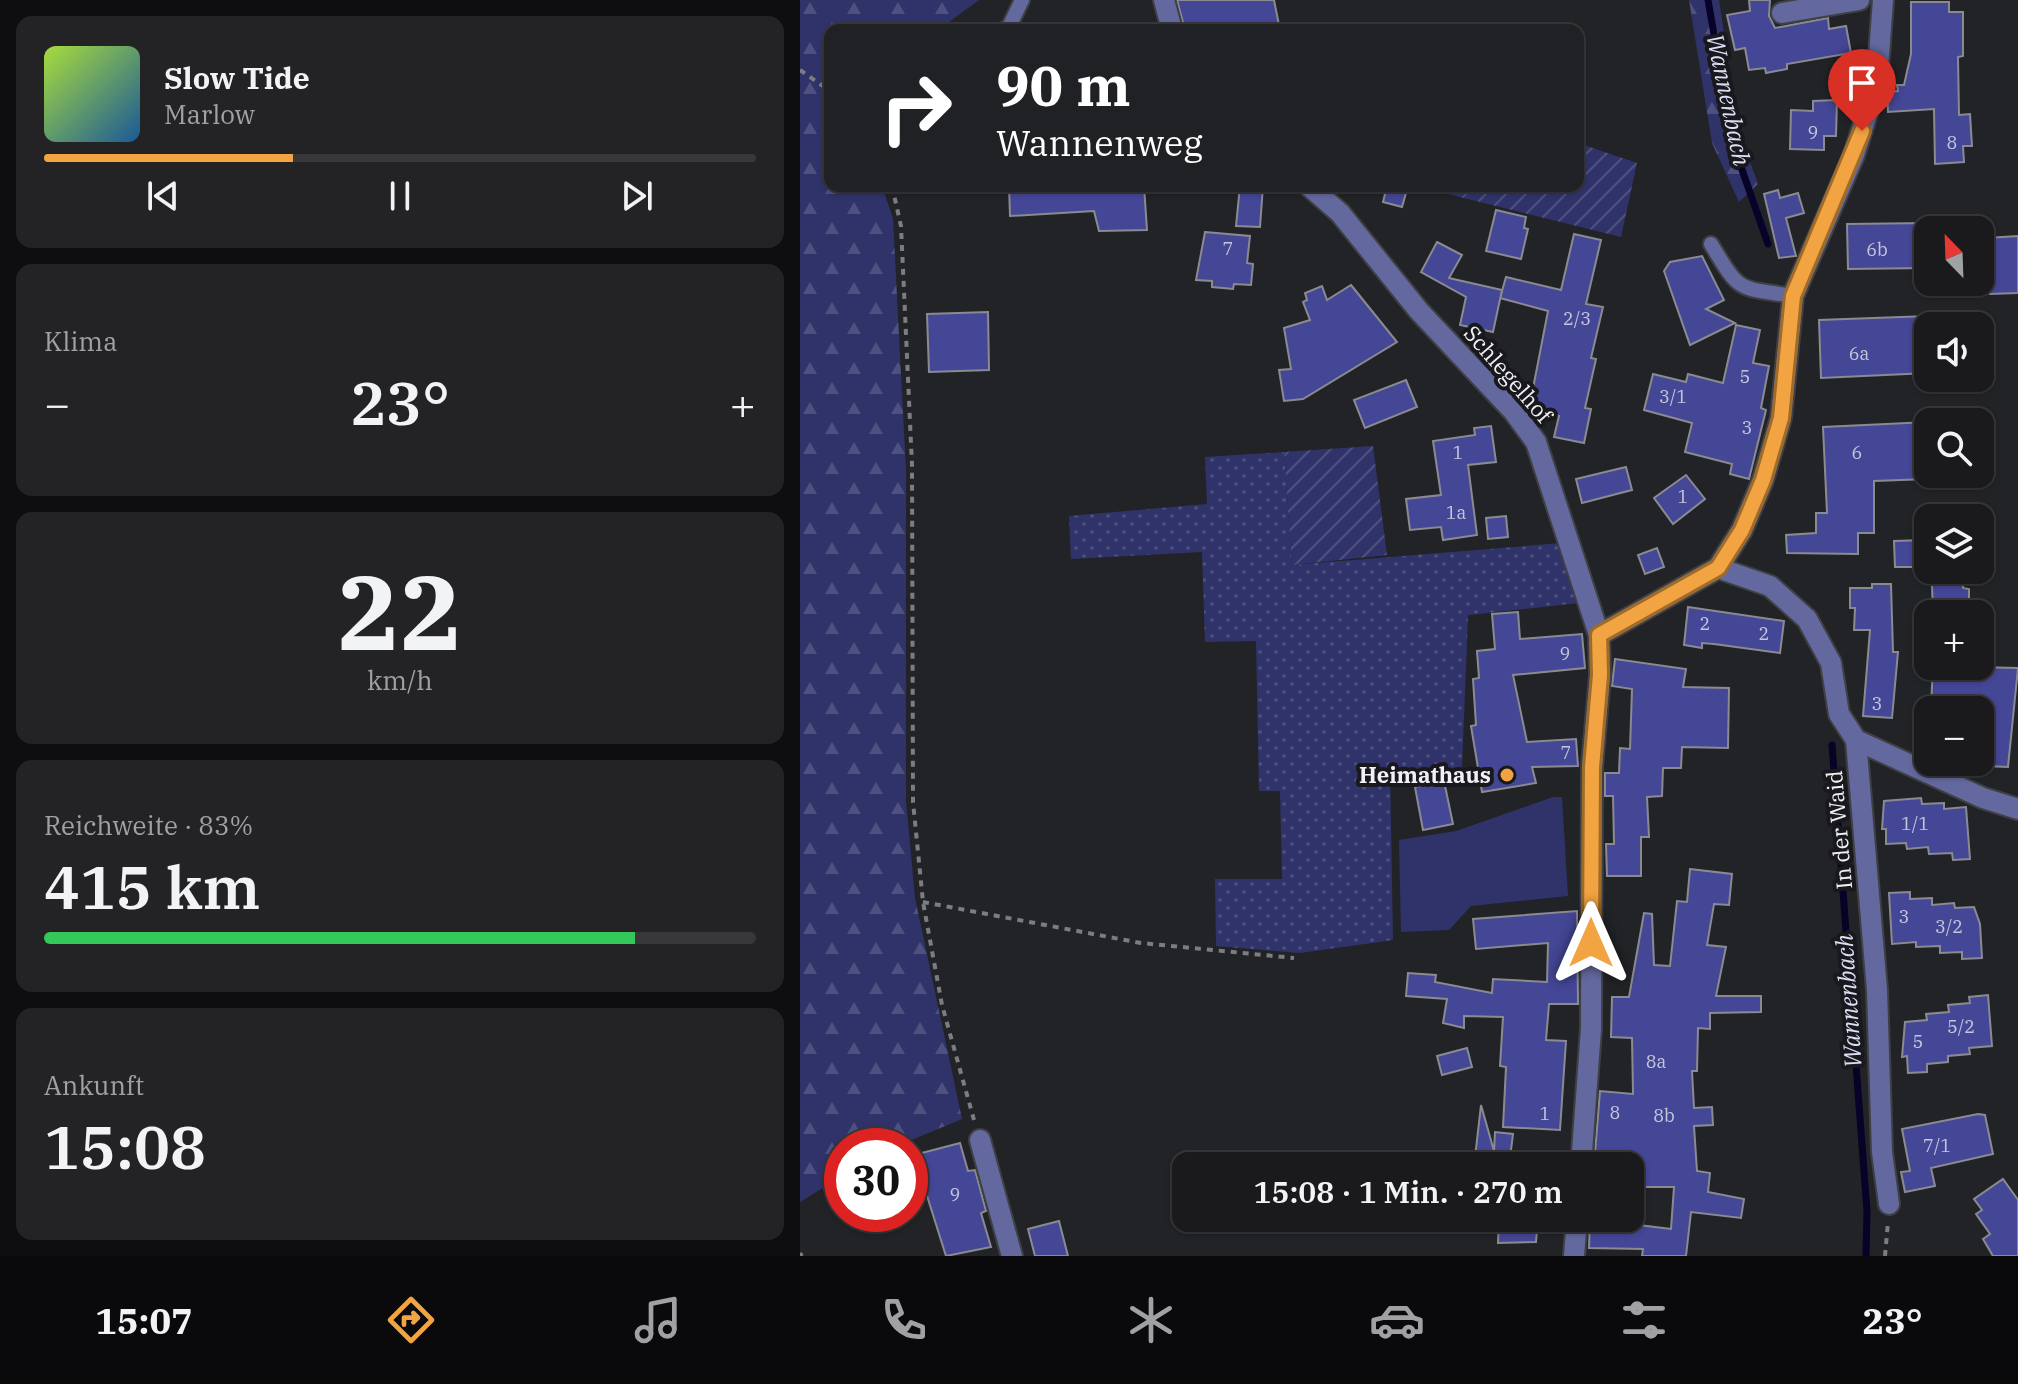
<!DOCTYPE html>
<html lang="de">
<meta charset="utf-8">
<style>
body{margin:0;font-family:"IBM Plex Serif",serif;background:#232326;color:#f1f3f6;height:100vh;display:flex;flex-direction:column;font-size:30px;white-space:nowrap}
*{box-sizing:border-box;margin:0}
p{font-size:26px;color:#9fa1a4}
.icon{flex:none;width:44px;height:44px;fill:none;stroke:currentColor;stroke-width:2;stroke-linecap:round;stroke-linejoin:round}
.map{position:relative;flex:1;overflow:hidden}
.panel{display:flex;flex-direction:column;gap:16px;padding:16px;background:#0e0e10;width:800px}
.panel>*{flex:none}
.guide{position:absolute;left:24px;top:24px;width:760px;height:168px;border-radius:16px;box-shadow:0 2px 6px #0004,0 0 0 2px #38383b;background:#202124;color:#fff;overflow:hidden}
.needle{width:52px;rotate:337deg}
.buttons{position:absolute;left:1114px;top:216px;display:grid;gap:16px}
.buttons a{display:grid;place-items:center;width:80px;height:80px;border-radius:16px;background:#1a1a1d;box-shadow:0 2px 6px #0004,0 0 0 2px #38383b;font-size:40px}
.speed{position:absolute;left:24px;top:1128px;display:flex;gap:16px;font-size:40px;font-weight:700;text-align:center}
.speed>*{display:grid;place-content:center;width:104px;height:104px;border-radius:50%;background:#1a1a1d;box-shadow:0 2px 6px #0004,0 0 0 2px #38383b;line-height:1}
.speed .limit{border:12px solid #d22;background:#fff;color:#111}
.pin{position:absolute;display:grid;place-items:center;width:68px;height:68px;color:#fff;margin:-82px -34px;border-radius:50% 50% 50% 0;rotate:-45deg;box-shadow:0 0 8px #0007}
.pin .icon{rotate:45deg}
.me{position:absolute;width:88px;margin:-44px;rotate:0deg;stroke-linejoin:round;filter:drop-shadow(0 0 6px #0008)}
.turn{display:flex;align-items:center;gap:28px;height:168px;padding:0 40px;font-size:36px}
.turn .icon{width:104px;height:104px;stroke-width:2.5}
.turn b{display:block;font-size:56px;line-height:68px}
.big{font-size:60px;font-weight:600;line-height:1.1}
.panel .card{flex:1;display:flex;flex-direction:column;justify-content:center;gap:12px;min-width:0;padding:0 28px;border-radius:16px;background:#232326}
.panel .dial{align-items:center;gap:0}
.dial b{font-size:104px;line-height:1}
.song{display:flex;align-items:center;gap:24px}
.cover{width:96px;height:96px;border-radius:12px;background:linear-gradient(135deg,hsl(80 70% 55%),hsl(210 70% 35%))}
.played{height:8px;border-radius:4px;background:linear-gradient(90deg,#f3a442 35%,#38383b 35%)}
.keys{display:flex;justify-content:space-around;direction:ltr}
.heat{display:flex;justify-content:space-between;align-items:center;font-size:44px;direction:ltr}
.charge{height:12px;border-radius:6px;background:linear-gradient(90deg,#34c759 83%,#38383b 0)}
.trip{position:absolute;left:372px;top:1152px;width:472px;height:80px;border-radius:16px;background:#1a1a1d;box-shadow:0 2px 6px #0004,0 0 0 2px #38383b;font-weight:600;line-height:80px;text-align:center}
.tabs{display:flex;height:128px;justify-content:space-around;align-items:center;background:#0a0a0c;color:#9fa1a4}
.tabs .icon{width:56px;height:56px}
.tabs .selected{color:#f3a442}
.tabs b{font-size:36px;color:#f1f3f6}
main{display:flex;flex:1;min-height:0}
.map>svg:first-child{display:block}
</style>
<main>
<section class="panel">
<div class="card">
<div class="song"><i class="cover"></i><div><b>Slow Tide</b><p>Marlow</p></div></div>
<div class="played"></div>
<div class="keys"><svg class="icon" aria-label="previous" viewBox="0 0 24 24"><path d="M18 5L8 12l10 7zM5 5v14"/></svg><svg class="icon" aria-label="pause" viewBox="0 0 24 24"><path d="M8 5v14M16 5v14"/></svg><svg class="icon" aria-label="next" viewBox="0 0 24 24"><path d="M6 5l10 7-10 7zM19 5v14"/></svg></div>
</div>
<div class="card"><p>Klima</p>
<div class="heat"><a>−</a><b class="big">23°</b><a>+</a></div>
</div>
<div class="card dial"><b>22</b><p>km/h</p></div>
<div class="card"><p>Reichweite · 83%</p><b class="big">415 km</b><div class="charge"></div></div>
<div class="card"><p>Ankunft</p><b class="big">15:08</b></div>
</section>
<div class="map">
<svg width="1218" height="1256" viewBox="0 0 1218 1256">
<defs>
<pattern id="grass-dots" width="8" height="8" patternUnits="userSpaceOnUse" patternTransform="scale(2)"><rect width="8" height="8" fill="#30336a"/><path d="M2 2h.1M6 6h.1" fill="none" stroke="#4e5180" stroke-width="1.8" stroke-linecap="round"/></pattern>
<pattern id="forest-firs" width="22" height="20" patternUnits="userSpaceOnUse" patternTransform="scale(2)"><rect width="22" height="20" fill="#30336a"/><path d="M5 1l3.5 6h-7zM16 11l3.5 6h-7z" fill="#4e5180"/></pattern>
<pattern id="garden-furrows" width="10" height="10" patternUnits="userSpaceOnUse" patternTransform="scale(2)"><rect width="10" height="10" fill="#30336a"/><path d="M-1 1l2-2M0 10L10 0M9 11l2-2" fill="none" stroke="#4e5180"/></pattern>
</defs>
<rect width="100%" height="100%" fill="#222327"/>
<path fill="url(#grass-dots)" d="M484,452L492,565L762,543L779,603L668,615L662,768L590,770L593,940L500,953L416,946L415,879H482L480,791H459L456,641L405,642L402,552L271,559L269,516L407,504L405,457Z"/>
<g fill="url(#forest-firs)">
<path d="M0,0H179L138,30H30V104L25,107L30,113V186H82L93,219L106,471V801L115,898L162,1119L97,1146H42V1176L0,1202Z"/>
<path d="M889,0H919L938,129L958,184L939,202L912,143Z"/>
</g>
<path fill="#30336a" d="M753,797H762L768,896L671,906L649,930L601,932L599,840L656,831Z"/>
<g fill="url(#garden-furrows)">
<path d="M778,143L837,163L821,237L644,193L643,186H778Z"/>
<path d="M573,446L587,555L492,565L484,452Z"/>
</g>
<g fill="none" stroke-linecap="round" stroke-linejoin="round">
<g stroke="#060228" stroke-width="7">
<path d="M908,0L933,144L968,244"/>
<path d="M1032,745L1067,1211L1066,1256"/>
</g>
</g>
<g fill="#444696" stroke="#8a8b91" stroke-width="2">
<path d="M377,0H474L480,30H416L415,26L385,30Z"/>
<path d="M949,0H970L969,16L975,28L1028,18L1029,29L1046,26L1051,53L987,64V69L966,73L965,68L949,70L945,48L935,50L927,15L950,11Z"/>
<path d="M1111,2H1149V12H1163V56L1158,57L1159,115L1170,114L1172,146H1163L1164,162L1135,164L1134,109L1088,112L1087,92L1098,91L1097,85H1104L1111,54Z"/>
<path d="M1037,100L1036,136H1024V150L990,149L991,110L1013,111V101Z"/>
<path d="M209,186H344L347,230L299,231L294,211L210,216Z"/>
<path d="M440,186H463L460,227L436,226Z"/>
<path d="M587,186H608L602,207L583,202Z"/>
<path d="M978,190L980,198L998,193L1004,213L986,218L996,256L979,258L964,194Z"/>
<path d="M696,210L726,217L724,228L728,229L721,259L686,251Z"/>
<path d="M1128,223V268L1048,269L1047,224Z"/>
<path d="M405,232L450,236L447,263L453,264L451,285L434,284L433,289L412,287V281L396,280Z"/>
<path d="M774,234L801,240L786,304L803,307L791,358L796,359L785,408L791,409L784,443L754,437L759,416L729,409L748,311L700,298L706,277L761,290Z"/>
<path d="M1218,236V293L1190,294L1187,238Z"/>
<path d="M637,242L662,255L649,278L702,290L693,332L660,325L666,297L621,272Z"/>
<path d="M902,256L924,300L906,309L935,323L890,345L864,271L870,262Z"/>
<path d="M551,285L597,342L503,399L484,401L479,370L491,369L484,328L510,320L503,302L507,300L505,293L522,286L527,300Z"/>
<path d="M188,312L189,370L129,372L127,314Z"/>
<path d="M1128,316V373L1021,378L1019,320Z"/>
<path d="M936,325L960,330L953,363L969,366L961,408L966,410L949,479L930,474L932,464L885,452L892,423L844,410L853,374L886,382L888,374L923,383Z"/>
<path d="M606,380L617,407L565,428L554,400Z"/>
<path d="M1128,422V479L1074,481V533H1058V554L987,553L986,535L1016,533V513H1027L1023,427Z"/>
<path d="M691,426L696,462L668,465L677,535L643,540L641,527L610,530L606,499L641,495L633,441L675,435L674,428Z"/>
<path d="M826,467L832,490L782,503L776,479Z"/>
<path d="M886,475L905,499L873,524L854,498Z"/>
<path d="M706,516L708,537L688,539L686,518Z"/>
<path d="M1125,540L1128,567H1095L1094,541Z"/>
<path d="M857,548L864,567L845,574L838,555Z"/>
<path d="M1072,584H1091L1093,652H1098L1092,718L1063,716L1070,630H1054L1055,608H1050V588H1072Z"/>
<path d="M1163,584V588L1169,589V614H1133L1132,585Z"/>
<path d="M888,607L984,621L980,653L914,644L902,643V648L884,645Z"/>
<path d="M718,612L720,639L782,634L785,668L713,675L727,742L776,739L778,766L732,767L736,783L682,792L671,726L676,725L673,679L679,678L677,651L695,649L692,614Z"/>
<path d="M815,659L886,669L883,687L929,688L928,748L882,747L881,768H863L862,796L847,797L849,837H841V876H807L806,844H814L813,796H805V773H819L820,748L830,749L832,689L812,686Z"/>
<path d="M1133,666L1218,668L1208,767L1185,766V761H1180L1183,707L1131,706Z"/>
<path d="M644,781L653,824L623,830L615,787Z"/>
<path d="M1121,798L1122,804L1144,803V809L1166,807L1170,859L1153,860L1152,853L1129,854L1128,847L1107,849L1106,843L1086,844V829H1082L1084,801Z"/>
<path d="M890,869L932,874L929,905L914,904L907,945L926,947L916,996H961V1012L910,1013V1029L898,1028L897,1071H892L894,1108L912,1107L913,1125L894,1126L897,1171L910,1173L908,1192L944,1199L941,1218L891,1212L886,1256H842L843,1249L789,1248L790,1218H823V1223L871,1229L874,1187H830V1166H794L800,1091L833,1094L832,1038L811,1037L812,997H829L844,913L852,914L854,965L870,966L877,901L887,902Z"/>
<path d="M1110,892V899L1132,898V905L1154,903L1155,908L1174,907L1180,924L1182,958L1162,959V952L1140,953V946L1116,947V942L1092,944L1089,893Z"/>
<path d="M777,911L778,1004H749L746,1040L766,1041L760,1130L703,1127L706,1067L700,1066L703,1017L664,1016V1028L643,1023L647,999L606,996L608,973L636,975L635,982L692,993L693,979L747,982L748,943L676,949L673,919Z"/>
<path d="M1188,995L1192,1046L1169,1048L1170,1054L1148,1056V1062L1127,1064V1072L1108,1073L1107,1056L1102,1057L1105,1022L1127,1020L1126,1014L1149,1012L1148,1005L1170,1003L1169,997Z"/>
<path d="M667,1048L672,1067L642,1075L637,1056Z"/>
<path d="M681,1105L694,1151L695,1132L713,1134L709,1166H674Z"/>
<path d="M1178,1114L1185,1115L1193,1154L1131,1168L1135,1186L1105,1192L1101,1172L1110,1171L1102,1129Z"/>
<path d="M160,1143L168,1171L175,1170L186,1211L181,1213L191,1247L146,1256L122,1180L125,1179L118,1154Z"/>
<path d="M1203,1179L1218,1200V1256H1193L1183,1239L1190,1234L1176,1214L1182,1210L1174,1199Z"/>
<path d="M699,1218H738L736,1242L698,1243Z"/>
<path d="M259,1221L268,1256H235L228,1229Z"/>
</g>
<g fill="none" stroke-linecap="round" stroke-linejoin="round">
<g stroke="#3f4044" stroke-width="18">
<g id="lane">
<path d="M203,30L209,27L222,0"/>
<path d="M911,244C941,294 937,287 993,296"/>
</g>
</g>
<g stroke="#3f4044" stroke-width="24">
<g id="street">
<path d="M364,0L372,30"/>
<path d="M982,13L1059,0"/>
<path d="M509,186L540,213L619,311L714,412L736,442L799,635L800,675L792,767L791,1029L781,1166"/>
<path d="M918,568L970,586L1007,619L1031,663L1039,714L1056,740L1183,798L1218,809"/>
<path d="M799,635L918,568L942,530L963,480L981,418L993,296L1054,155L1077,82L1083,0"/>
<path d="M1056,740L1077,990L1082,1152L1089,1204"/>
<path d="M180,1140L212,1256"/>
<path d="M774,1256L777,1218"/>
</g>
</g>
<g stroke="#7c7d80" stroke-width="4" stroke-dasharray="6 6" stroke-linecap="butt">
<path d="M0,70L30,91"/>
<path d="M92,186L101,226L112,465L113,802L123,902L142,1005L174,1120"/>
<path d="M123,902L341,943L494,958"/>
<path d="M0,1253L2,1256"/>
<path d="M1085,1256L1088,1222"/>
</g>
<use href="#lane" stroke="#63699f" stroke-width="14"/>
<use href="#street" stroke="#63699f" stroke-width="20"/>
</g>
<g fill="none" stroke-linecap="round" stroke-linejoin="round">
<g stroke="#9e6b2b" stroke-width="20">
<path id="route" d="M791,943L792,767L800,675L799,635L918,568L942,530L963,480L981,418L993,296L1062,131"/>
</g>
<use href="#route" stroke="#f3a442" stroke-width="14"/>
</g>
<circle fill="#f3a442" stroke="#19191d" stroke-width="3" cx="707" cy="775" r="8"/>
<g text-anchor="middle" stroke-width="8" stroke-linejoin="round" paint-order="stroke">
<g font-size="18" fill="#c5c6dc">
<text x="1013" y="139">9</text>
<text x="1152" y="149">8</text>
<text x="428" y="255">7</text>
<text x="1077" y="256">6b</text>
<text x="777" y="325">2/3</text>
<text x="1059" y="360">6a</text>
<text x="945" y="383">5</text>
<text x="873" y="403">3/1</text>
<text x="947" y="434">3</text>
<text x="658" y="459">1</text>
<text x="1057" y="459">6</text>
<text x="883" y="503">1</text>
<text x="656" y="519">1a</text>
<text x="905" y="630">2</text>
<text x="964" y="640">2</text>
<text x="765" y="660">9</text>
<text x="1077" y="710">3</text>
<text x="766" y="759">7</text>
<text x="1115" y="830">1/1</text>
<text x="1104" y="923">3</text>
<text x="1149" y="933">3/2</text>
<text x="1161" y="1033">5/2</text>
<text x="1118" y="1048">5</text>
<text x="856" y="1068">8a</text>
<text x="815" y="1119">8</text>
<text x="745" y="1120">1</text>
<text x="864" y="1122">8b</text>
<text x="1137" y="1152">7/1</text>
<text x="155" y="1201">9</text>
</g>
<g font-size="22" fill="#f0f1f4" stroke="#19191d">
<text transform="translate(708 374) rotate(49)" y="8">Schlegelhof</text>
<text transform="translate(1039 830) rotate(-95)" y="8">In der Waid</text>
</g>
<g font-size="22" font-weight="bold" fill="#f0f1f4" stroke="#19191d" text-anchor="end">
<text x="691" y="783">Heimathaus</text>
</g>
<g font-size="24" font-style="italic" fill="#dbdff6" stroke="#19191d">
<text transform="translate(928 100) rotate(78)" y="8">Wannenbach</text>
<text transform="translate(1049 1001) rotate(-94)" y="8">Wannenbach</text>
</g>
</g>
</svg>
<div class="buttons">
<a><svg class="needle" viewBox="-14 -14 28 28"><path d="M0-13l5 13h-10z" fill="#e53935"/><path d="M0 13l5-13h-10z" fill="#9fa1a4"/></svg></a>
<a><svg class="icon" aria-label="sound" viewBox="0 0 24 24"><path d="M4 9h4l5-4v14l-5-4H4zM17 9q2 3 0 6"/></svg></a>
<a><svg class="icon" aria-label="search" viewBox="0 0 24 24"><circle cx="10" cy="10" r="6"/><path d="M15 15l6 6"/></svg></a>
<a><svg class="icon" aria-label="layers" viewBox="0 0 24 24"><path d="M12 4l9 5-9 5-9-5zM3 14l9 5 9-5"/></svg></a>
<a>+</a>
<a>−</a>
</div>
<div class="speed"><div class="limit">30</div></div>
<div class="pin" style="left:1062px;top:131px;background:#d93025"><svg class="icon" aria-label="arrive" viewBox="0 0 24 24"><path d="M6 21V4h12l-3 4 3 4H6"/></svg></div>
<svg class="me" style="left:791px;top:943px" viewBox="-20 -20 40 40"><path d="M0-17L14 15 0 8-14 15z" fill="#f3a442" stroke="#fff" stroke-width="4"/></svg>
<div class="trip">15:08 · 1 Min. · 270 m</div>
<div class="guide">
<div class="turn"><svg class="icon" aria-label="right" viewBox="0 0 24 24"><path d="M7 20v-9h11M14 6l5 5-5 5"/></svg><div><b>90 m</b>Wannenweg</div></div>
</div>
</div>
</main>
<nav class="tabs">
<b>15:07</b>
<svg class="icon selected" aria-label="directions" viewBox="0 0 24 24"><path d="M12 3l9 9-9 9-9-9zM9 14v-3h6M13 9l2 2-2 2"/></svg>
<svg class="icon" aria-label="music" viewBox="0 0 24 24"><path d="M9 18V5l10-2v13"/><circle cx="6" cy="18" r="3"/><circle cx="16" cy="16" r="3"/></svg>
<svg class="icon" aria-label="phone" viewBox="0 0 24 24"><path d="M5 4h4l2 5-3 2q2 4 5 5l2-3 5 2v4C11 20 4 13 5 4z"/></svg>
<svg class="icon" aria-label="climate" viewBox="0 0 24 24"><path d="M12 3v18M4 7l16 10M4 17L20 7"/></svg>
<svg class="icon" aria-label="car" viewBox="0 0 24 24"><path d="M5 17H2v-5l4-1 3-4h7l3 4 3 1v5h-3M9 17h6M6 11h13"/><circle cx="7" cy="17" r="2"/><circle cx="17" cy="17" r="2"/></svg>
<svg class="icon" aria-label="filters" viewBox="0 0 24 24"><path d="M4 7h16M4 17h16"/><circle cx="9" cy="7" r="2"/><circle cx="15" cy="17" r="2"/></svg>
<b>23°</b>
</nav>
